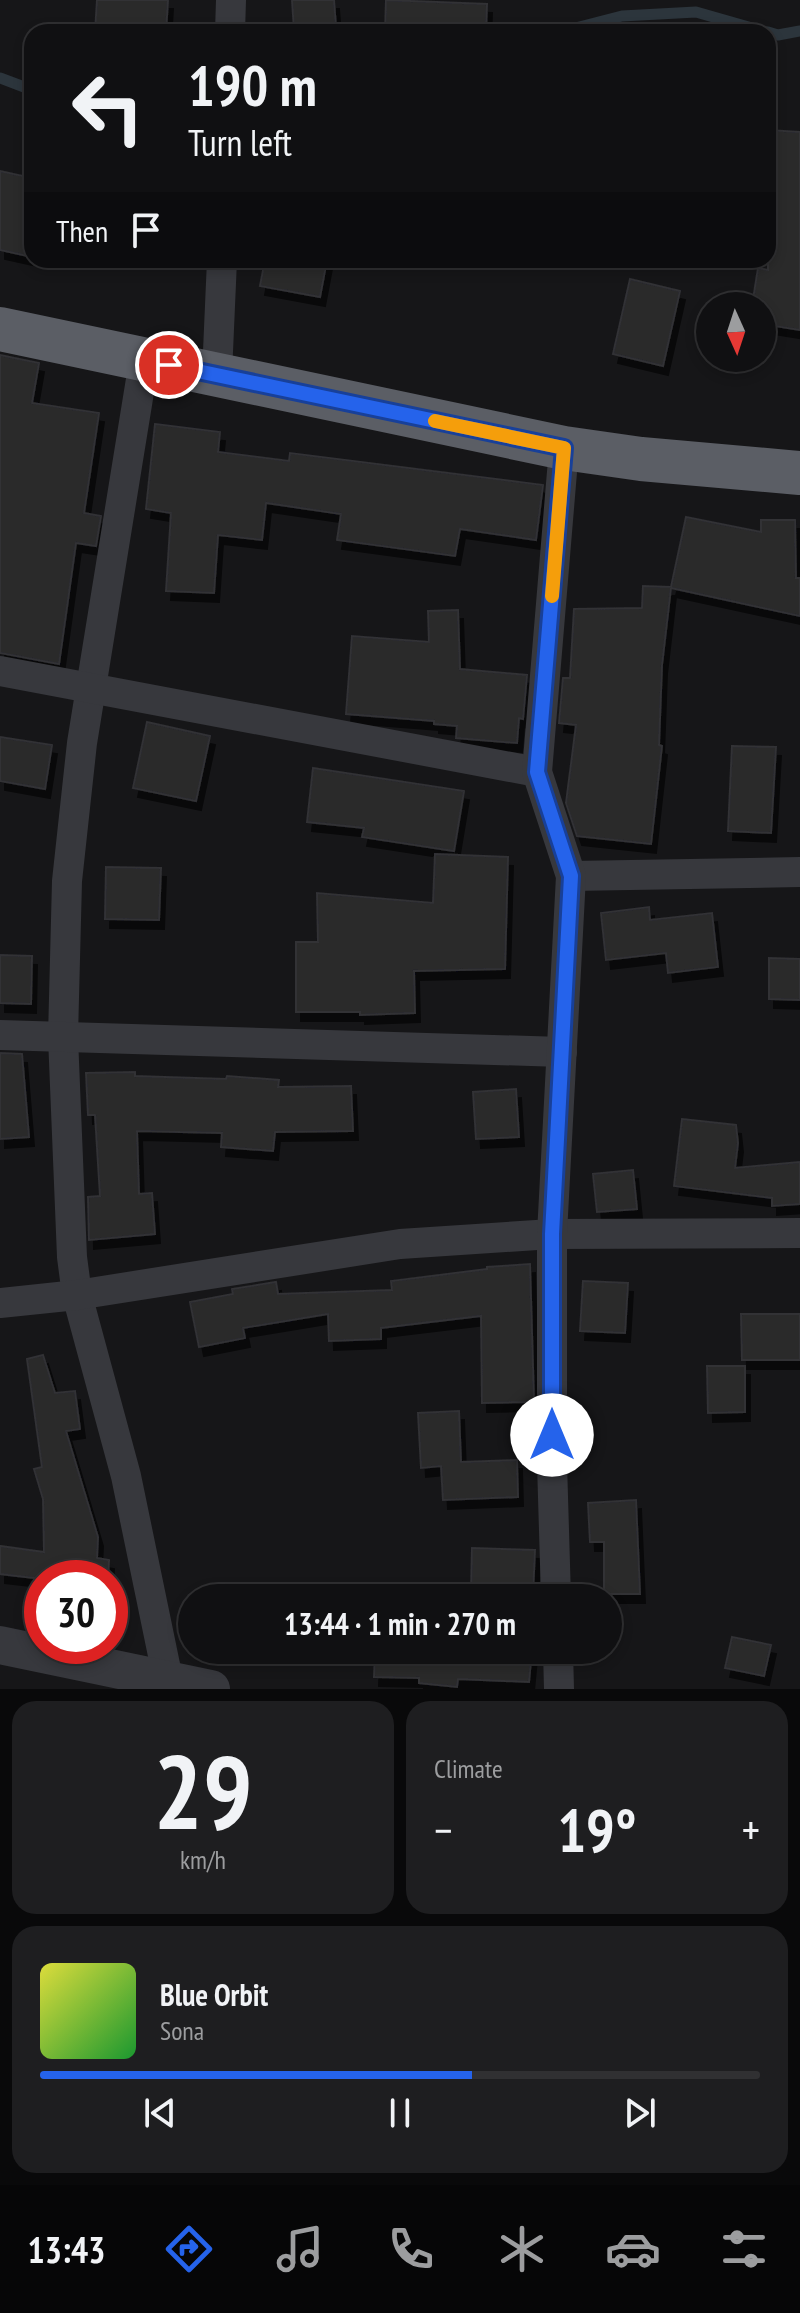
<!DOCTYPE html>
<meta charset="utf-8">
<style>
body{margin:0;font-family:"PT Sans Narrow",sans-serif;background:#1e1e20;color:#f1f3f6;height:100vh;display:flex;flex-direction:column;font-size:30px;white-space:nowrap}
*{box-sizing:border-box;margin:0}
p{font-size:26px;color:#9c9d9f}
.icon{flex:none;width:44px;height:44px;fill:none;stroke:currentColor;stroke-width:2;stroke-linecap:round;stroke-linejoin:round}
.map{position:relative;height:1689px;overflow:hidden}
.panel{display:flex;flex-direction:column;gap:12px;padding:12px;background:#09090a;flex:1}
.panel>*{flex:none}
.guide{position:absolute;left:24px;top:24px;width:752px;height:244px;border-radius:24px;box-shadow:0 4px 12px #0003,0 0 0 2px #303032;background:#101012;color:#f1f3f6;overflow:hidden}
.needle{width:52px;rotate:177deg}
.controls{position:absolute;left:696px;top:292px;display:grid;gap:16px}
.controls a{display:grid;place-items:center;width:80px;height:80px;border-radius:50%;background:#101012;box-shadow:0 4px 12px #0003,0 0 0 2px #303032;font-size:40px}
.speed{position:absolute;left:24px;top:1560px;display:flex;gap:16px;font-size:40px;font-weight:700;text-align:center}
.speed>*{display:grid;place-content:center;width:104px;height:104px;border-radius:50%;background:#101012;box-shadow:0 4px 12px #0003,0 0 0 2px #303032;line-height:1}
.speed .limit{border:12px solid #d22;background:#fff;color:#111}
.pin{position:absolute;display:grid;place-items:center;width:68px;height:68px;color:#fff;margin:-34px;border:4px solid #fff;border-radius:50%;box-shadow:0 2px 8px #0007}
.me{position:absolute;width:88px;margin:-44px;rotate:0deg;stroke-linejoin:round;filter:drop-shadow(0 0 6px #0008)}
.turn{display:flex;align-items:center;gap:28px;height:168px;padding:0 32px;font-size:36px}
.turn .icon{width:104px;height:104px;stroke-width:2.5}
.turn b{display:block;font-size:56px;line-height:68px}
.then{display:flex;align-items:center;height:76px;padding:0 32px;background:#0003;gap:16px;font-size:30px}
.big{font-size:60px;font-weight:600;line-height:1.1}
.panel .card{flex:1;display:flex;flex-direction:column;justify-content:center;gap:12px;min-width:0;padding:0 28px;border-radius:24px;background:#1e1e20}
.panel .dial{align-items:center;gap:0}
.dial b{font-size:104px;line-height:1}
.song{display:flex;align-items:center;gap:24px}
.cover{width:96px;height:96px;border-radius:12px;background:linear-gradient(135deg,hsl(60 70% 55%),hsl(130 70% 35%))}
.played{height:8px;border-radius:4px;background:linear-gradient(90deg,#2563eb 60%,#303032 60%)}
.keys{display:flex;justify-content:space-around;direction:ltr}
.heat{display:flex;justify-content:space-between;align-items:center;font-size:44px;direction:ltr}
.panel .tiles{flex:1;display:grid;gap:12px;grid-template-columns:1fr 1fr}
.card:last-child{grid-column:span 2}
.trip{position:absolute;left:178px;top:1584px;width:444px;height:80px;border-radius:40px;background:#101012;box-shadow:0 4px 12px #0003,0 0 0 2px #303032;font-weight:600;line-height:80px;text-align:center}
.tabs{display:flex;height:128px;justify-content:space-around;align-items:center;background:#060607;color:#9c9d9f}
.tabs .icon{width:56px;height:56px}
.tabs .active{color:#2563eb}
.tabs b{font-size:36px;color:#f1f3f6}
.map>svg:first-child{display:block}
</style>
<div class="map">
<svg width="800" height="1689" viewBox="0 0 800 1689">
<defs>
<filter id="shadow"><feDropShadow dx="5" dy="9" stdDeviation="0" flood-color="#0009"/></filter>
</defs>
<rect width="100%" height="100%" fill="#161618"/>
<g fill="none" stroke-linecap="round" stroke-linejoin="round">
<g stroke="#2c353c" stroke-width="11">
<path d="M560,32L622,16L696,12L766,32"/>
<path d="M768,32L778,35L800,31"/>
<path d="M0,78L32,90"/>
</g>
</g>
<g fill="#29292c" stroke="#303034" stroke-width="2" filter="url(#shadow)">
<path d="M97,0H168L166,32H95Z"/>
<path d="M292,0H334L336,27L294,30Z"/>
<path d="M386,0L487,4L486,32H385Z"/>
<path d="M768,130L800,132V330L762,324V306H752L758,268L768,270Z"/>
<path d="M0,171L32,178V257L0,250Z"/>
<path d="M265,260H327L320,297L260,286Z"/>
<path d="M630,279L680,291L663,366L613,354Z"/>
<path d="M0,355L39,363L32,403L99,413L84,513L101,516L96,546L76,543L59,664L0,653Z"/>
<path d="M155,424L220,432L218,452L289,461L290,453L543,485L536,540L460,529L455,556L337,540L341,514L266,503L262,540L218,535L214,593L166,591L171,513L146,509Z"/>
<path d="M686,517L761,532V520H795L796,578H800V616L671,588L662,665L659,745L662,746L651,844L577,836L566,803L576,725L559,723L563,678H570L574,609L642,608L643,586L671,587Z"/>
<path d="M458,610L460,669L527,675L523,719L519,718L517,743L456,738L457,726L434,724V721L346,714L352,636L429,642L428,611Z"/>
<path d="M147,722L210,736L196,801L133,788Z"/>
<path d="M0,737L52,745L45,789L0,781Z"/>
<path d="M732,746L776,747L771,833L728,831Z"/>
<path d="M313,768L464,791L454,851L362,837L364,828L307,822Z"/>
<path d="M435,854L508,857L505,969L414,971L415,1013L360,1015V1012H296V942H318L317,893L433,903Z"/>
<path d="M106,867L161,868L159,920L105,919Z"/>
<path d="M649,907L650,920L712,913L718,967L668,973L666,953L606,960L601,913Z"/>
<path d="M0,955L32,956L31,1004L0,1003Z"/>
<path d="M769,958L800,959V1000L769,999Z"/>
<path d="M0,1053L22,1054L29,1137L0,1139Z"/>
<path d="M135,1072V1076L226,1079L227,1076L279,1080L278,1087L351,1086L353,1131L275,1132L273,1151L221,1147L222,1133L137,1131L139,1194L152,1193L155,1234L89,1240L88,1197L100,1196L95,1115H88L86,1073Z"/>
<path d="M516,1089L519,1137L476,1139L473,1092Z"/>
<path d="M682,1119L736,1125L738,1143L735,1168L800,1162V1204L772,1206V1198L674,1186Z"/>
<path d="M633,1170L637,1209L597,1212L593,1174Z"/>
<path d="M530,1264L534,1402L482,1403L481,1316L381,1328V1339L329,1341L328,1314L243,1328L245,1338L199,1347L190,1302L233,1294L232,1289L276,1282L278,1294L392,1290L391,1281L487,1269V1267Z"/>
<path d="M583,1281L628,1283L625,1333L580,1331Z"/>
<path d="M741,1314H800V1360H742Z"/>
<path d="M43,1355L55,1393L75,1391L80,1429L66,1431L98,1537L97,1558L109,1560L108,1578H34L0,1574V1546L44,1552L43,1499L34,1469L42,1467L27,1359Z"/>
<path d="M707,1366H745V1412L708,1413Z"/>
<path d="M459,1411L461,1462L517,1460L518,1497L443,1500L441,1466L421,1468L418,1413Z"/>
<path d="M636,1500L640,1594H604V1542H590L588,1503Z"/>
<path d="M472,1548L535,1550L533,1593L471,1591Z"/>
<path d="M732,1637L771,1645L764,1676L725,1668Z"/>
<path d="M375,1650H412L483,1658L484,1650H532L529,1682L458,1679L457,1687L419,1683V1678L374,1677Z"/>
</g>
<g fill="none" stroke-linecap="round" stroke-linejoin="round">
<g stroke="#37383d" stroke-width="30">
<path d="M230,32L231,0"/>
<path d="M144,361L82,743L67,881L63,1037L72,1257L77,1295L126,1476L170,1689"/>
<path d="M217,374L222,260"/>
<path d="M0,671L537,772"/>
<path d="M571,876L800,872"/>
<path d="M0,1035L562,1052"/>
<path d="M0,1303L77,1295L400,1244L552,1234L800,1233"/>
<path d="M556,1598L552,1463V1234L571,876L537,772L564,448"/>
<path d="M558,1650L559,1689"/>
</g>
<path stroke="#37383d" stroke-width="38" d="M0,1645L211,1689"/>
<path stroke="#5b5e65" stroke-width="44" d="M0,329L564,448L641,459L800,473"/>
</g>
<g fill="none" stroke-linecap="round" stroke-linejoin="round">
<g stroke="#184099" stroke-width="20">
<path id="route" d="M169,365L564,448L537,772L571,876L552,1234V1435"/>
</g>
<use href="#route" stroke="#2563eb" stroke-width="14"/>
<path stroke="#f59e0b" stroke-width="14" d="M435,421L564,448L552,596"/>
</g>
</svg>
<div class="controls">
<a><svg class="needle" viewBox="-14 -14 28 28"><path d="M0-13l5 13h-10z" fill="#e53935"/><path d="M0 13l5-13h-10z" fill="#9c9d9f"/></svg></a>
</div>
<div class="speed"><div class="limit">30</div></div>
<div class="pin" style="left:169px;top:365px;background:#d93025"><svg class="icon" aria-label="arrive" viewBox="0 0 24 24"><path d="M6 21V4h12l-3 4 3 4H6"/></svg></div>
<svg class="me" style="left:552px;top:1435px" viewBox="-20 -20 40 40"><circle r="19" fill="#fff"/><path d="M0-13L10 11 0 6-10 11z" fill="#2563eb"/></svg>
<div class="trip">13:44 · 1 min · 270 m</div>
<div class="guide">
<div class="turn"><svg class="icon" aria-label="left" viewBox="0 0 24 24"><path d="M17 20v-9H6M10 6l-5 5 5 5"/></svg><div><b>190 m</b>Turn left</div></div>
<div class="then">Then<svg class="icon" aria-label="arrive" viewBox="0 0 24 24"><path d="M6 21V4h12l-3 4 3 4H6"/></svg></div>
</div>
</div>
<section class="panel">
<div class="tiles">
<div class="card dial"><b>29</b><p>km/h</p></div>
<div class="card"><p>Climate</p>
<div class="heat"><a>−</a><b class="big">19°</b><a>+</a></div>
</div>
<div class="card">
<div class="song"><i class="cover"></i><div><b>Blue Orbit</b><p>Sona</p></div></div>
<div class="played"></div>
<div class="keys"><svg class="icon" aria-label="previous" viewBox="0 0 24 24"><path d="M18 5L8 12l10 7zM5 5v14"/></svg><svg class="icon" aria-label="pause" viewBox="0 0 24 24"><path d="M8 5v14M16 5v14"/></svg><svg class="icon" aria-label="next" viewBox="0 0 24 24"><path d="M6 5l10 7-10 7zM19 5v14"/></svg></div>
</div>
</div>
</section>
<nav class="tabs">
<b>13:43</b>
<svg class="icon active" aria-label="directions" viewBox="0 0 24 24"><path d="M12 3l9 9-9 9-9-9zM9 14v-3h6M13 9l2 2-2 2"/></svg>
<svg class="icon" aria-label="music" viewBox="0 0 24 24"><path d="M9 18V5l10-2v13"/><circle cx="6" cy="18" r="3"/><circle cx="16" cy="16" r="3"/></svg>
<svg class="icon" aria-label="phone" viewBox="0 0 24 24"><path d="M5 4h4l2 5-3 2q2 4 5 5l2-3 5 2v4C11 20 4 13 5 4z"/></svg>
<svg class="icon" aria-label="climate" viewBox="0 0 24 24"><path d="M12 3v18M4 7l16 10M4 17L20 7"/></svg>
<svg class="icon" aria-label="car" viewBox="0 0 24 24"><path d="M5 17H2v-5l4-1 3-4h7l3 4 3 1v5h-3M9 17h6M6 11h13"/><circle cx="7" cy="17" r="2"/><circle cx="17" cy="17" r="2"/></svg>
<svg class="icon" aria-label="filters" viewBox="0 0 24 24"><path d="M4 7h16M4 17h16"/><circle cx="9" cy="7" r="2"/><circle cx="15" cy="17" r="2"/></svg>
</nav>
